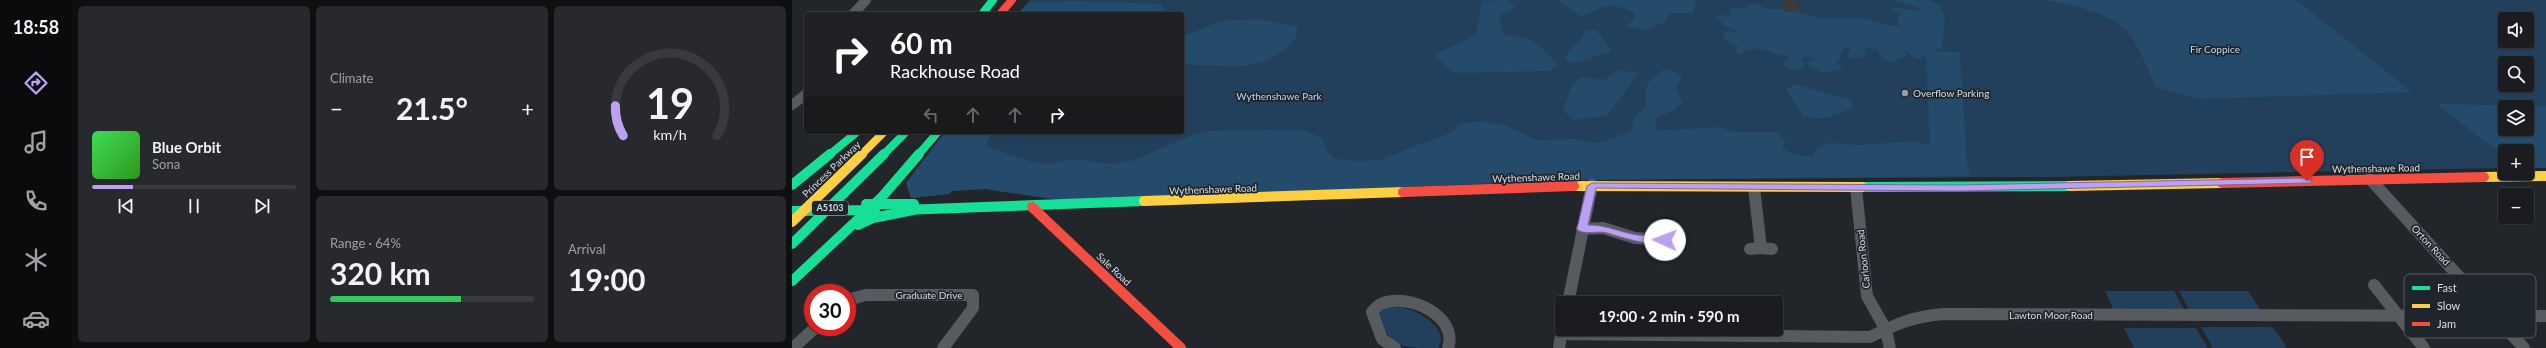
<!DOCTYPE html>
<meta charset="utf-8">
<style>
body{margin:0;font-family:Lato,sans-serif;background:#27292c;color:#f1f3f6;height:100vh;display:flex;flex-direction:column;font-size:15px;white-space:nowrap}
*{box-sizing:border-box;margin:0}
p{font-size:13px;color:#9fa1a4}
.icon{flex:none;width:22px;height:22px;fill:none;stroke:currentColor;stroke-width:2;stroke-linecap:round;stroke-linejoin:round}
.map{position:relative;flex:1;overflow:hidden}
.drawer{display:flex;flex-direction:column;gap:6px;padding:6px;background:#0e0f11;width:720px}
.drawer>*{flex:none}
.top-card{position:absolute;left:12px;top:12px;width:380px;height:122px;border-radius:4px;box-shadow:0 1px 3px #0004,0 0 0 1px #383a3d;background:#202124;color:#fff;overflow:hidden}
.buttons{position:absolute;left:1706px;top:12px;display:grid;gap:8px}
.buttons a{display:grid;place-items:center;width:36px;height:36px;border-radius:4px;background:#1a1c1f;box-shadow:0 1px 3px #0004,0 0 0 1px #383a3d;font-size:20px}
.speed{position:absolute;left:12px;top:284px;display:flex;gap:8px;font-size:20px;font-weight:700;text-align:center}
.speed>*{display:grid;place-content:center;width:52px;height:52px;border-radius:50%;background:#1a1c1f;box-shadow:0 1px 3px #0004,0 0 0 1px #383a3d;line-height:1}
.speed .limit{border:6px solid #d22;background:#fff;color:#111}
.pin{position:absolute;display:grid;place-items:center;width:34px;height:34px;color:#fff;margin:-41px -17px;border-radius:50% 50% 50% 0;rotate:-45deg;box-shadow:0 0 4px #0007}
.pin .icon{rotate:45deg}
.me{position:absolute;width:44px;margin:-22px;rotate:272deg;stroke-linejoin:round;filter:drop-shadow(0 0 3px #0008)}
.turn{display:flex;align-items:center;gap:14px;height:84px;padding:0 20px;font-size:18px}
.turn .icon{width:52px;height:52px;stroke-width:2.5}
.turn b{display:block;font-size:28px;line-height:34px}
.lanes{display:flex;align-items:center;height:38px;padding:0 20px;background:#0003;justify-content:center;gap:20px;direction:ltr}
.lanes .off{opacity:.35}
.big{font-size:30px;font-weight:700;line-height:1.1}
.drawer .widget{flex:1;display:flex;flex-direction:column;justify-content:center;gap:6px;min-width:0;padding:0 14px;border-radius:6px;background:#27292c}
.drawer .dial{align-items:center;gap:0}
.dial svg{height:104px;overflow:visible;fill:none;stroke:#383a3d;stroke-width:7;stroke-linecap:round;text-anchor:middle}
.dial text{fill:#f1f3f6;stroke:none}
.song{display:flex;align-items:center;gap:12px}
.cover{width:48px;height:48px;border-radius:6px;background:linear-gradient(135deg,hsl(130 70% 55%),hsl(110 70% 35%))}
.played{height:4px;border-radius:2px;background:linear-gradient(90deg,#bca0f2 20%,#383a3d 20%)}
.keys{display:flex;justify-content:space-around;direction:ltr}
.heat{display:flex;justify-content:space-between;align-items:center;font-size:22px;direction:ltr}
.charge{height:6px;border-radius:3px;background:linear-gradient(90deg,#34c759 64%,#383a3d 0)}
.drawer .tiles{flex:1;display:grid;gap:6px;grid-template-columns:repeat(3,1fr)}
.widget:first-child{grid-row:span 2}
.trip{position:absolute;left:763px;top:296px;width:228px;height:40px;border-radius:4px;background:#1a1c1f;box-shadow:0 1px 3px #0004,0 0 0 1px #383a3d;font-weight:700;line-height:40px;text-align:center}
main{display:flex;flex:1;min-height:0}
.tab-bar{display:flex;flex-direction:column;width:72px;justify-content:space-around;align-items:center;background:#0a0b0c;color:#9fa1a4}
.tab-bar .icon{width:28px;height:28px}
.tab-bar .on{color:#bca0f2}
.tab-bar b{font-size:18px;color:#f1f3f6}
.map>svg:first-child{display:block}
</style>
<main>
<nav class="tab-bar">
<b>18:58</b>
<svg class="icon on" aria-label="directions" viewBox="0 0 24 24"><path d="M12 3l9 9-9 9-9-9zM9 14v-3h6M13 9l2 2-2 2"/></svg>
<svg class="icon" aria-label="music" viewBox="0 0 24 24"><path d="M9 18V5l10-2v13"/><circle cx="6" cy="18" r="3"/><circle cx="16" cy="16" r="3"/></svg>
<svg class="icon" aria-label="phone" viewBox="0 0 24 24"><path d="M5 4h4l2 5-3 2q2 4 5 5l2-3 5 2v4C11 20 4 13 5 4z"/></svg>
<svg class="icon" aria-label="climate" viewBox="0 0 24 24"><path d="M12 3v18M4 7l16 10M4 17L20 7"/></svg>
<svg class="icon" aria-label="car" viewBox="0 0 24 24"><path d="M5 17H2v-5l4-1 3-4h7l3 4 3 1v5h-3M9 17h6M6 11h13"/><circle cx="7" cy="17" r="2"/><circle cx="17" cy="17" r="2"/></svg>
</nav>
<section class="drawer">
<div class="tiles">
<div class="widget">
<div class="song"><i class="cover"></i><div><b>Blue Orbit</b><p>Sona</p></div></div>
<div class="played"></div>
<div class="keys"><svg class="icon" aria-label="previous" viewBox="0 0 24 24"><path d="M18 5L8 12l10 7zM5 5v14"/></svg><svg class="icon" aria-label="pause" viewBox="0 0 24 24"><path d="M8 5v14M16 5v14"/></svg><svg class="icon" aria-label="next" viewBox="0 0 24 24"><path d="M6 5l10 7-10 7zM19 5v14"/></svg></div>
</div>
<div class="widget"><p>Climate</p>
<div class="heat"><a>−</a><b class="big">21.5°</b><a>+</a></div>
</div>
<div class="widget dial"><svg viewBox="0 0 100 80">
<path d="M14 69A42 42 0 1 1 86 69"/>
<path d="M14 69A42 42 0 0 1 8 46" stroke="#bca0f2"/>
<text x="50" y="56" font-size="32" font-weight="700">19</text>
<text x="50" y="72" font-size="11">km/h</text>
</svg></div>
<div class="widget"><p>Range · 64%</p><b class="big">320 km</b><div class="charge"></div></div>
<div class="widget"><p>Arrival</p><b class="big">19:00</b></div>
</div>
</section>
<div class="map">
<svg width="1754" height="348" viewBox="0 0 1754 348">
<rect width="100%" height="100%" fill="#222529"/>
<g fill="#22405b" fill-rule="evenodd">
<path d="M238,0H1754V168H1735V151H1713V168L1258,177L789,180L267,200L193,189L160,191L157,194L119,198L114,183L153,132H390V14H226ZM1713,19H1735V41H1713ZM1713,63H1735V85H1713ZM1713,107H1735V129H1713Z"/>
<path d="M1313,291H1382L1393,311H1322Z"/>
<path d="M1387,291H1456L1469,311H1398Z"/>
<path d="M594,307C601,307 609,307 616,309C631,313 658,331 646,348C609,348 599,348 585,314Z"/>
<path d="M1409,327H1481L1495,348H1421Z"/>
<path d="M1332,328H1404L1416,348H1342Z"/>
</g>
<g fill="#244a6c" fill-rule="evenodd">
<path d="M715,0L723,7L707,16L711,35C743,37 745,42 766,65L758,71L662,73L642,55L684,35L690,1Z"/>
<path d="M766,0H900L905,2L900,13H879L873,22L854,30L833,26L842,20V13C819,1 811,6 789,17Z"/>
<path d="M1101,0H1137L1148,5L1153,18L1150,49L1138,51L1168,52L1175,162L1178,176L789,180L267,200L193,189L160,191L157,194L119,198L114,183L153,132H204L198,137L193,146L240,162L257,164L281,159L318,164L339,161L398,136L416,131L512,130L531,138L533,149L542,159L567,161L587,160L660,132L668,124L686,121L712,125L745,140L783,139L806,143L838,132L843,116L855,107C850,85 856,80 874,68L891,76L883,88L891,102L881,111L864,118V131L928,127L942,132H984L994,141L990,148L1004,155L1021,157L1024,149L1036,143L1067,145L1122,141L1138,145L1134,56L1125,59L1112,50L1115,56L1100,62L1091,60L1085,50L1073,48V56L1057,59L1055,56L1059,49L1054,48L1050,51L1048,59L1043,60L1051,69L1031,73L1014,64L1023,59L1021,57H1010L1012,69L999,70L990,64L998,57C979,56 969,41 948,54L943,51L947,47L931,38L932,31L951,33L932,26L925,16L939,15V8H953L956,4H964L976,9H996L1026,18H1073L1094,25L1107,26L1105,17L1108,15L1099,7L1127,11V8Z"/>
<path d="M1249,0H1504L1620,92L1408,99L1364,87C1356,71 1346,43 1334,30C1317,13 1273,2 1249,0Z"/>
<path d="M282,1L369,4L373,11L369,14H226L236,3Z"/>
<path d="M467,19L506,27C506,47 479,60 461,64C448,68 431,66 417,65C409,65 397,66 390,61V42L394,35L429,21Z"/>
<path d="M804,30L820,51L785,63L775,61L773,57C779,46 789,44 793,31Z"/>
<path d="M827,70L847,73L815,116L781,120L771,110L780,85L789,77L812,80Z"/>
<path d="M1003,84L1060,100L1061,108L1034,118L1012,117L994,89Z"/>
<path d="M1645,104L1754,106V168H1735V151H1713V157ZM1713,107H1735V129H1713Z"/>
</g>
<path fill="#393b3e" d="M990,0H1004L1009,11L992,12Z"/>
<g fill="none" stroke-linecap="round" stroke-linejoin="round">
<g stroke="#585b5d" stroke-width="10">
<path d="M61,14L74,0"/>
<path d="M0,105L14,94"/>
</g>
<g stroke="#585b5d" stroke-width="12">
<path d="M1578,179L1732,348"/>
<path d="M1064,188L1075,296L1094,330L1098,348"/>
<path d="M790,229L811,228L843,238L873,240L878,254"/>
<path d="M969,248L980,249"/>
<path d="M958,249L969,248L962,188"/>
<path d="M1582,285L1632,348"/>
<path d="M55,300L74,295H181V308L151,348"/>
<path d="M776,303L800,185"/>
<path d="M769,334L1078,337C1104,324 1122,316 1152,314L1754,316"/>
<path d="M1,348L24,327"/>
<path d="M603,348L590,339L580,312C583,309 586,305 589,304C616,292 667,316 656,348"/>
<path d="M767,348L770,329"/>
</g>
<g stroke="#16e098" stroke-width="8">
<path d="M190,14L201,0"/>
<path d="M37,155L65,132"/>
<path d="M91,155L114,132"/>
<path d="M126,155L146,132"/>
</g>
<g stroke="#16e098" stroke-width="10">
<path d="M0,185L38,154"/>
<path d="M1070,187L1277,186"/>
<path d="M74,204H122"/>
<path d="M110,210L352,201"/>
<path d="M0,211L83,210"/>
<path d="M66,225L81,218L121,210"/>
<path d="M0,244L92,154"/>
<path d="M0,281L89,198L127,154"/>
</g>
<path stroke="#ffcf43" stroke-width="8" d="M69,155L92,132"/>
<g stroke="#ffcf43" stroke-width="10">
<path d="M1692,177L1754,176"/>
<path d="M782,186L1070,187"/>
<path d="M1277,186L1430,183"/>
<path d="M352,201L611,192"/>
<path d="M0,222L70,154"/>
</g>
<path stroke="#f24e42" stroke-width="8" d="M208,14L220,0"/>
<g stroke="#f24e42" stroke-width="10">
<path d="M1430,183L1692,177"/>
<path d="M611,192L782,186"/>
<path d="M240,207L389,348"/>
</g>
</g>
<path fill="#bca0f2" stroke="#7a689d" d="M1515,178L1519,181L1518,183L1166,191L804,188L796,225C815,225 827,232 845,235C853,236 872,233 878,240C870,251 826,236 815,233C807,230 791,236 785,229L795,186L800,183L1166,185Z"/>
<circle fill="#9a9ea3" stroke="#1f252c" stroke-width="1.5" cx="1113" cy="93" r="4"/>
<g text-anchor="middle" stroke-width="3.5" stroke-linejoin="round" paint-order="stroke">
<rect fill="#1f252c" stroke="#a3a7ad" stroke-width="1" x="20" y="201" width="36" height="14" rx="3"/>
<g font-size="9" font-weight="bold" fill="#dbdfe4">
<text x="38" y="211">A5103</text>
</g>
<g font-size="10" fill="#bfd9f2" stroke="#1f252c">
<text x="1423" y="53">Fir Coppice</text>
<text x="487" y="100">Wythenshawe Park</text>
</g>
<g font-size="10" fill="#dbdfe4" stroke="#1f252c" text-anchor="start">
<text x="1121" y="97">Overflow Parking</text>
</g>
<g font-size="10" fill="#dbdfe4" stroke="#1f252c">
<text transform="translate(1584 168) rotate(-1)" y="4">Wythenshawe Road</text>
<text transform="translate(39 169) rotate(-44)" y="4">Princess Parkway</text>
<text transform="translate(744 177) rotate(-2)" y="4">Wythenshawe Road</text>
<text transform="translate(421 189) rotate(-2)" y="4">Wythenshawe Road</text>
<text transform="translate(1639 245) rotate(47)" y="4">Orton Road</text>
<text transform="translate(1071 259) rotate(-96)" y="4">Carloon Road</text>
<text transform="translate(322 269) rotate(43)" y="4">Sale Road</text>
<text x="137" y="299">Graduate Drive</text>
<text x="1259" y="319">Lawton Moor Road</text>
</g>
</g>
<rect x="1612" y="274" width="132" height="64" rx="6" fill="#1f252c" stroke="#575d63" stroke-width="1"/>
<rect x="1620" y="286" width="18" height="4" fill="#16e098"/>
<rect x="1620" y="304" width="18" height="4" fill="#ffcf43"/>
<rect x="1620" y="322" width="18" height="4" fill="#f24e42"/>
<g font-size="11" fill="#dbdfe4">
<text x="1645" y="292">Fast</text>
<text x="1645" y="310">Slow</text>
<text x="1645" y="328">Jam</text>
</g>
</svg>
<div class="buttons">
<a><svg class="icon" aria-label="sound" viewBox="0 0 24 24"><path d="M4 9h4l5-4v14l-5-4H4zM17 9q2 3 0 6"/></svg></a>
<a><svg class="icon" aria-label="search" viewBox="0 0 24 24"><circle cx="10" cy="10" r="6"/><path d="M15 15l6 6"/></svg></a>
<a><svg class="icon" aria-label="layers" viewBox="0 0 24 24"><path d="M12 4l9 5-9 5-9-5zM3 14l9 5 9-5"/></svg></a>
<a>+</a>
<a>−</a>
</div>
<div class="speed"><div class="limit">30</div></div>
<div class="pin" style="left:1515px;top:181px;background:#d93025"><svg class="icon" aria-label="arrive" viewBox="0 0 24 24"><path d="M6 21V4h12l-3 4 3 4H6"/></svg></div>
<svg class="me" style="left:873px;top:240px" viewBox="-20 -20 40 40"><circle r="19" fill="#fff"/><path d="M0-13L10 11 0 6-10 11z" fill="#bca0f2"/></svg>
<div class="trip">19:00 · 2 min · 590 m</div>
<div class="top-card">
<div class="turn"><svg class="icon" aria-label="right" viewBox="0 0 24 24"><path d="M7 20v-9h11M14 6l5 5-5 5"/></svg><div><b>60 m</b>Rackhouse Road</div></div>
<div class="lanes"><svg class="icon off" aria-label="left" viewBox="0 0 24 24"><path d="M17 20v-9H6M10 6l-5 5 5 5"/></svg><svg class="icon off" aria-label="ahead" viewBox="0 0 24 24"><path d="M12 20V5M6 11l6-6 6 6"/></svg><svg class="icon off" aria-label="ahead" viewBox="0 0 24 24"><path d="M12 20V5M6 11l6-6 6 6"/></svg><svg class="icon" aria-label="right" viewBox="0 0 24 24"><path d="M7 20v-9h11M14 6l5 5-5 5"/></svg></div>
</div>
</div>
</main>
